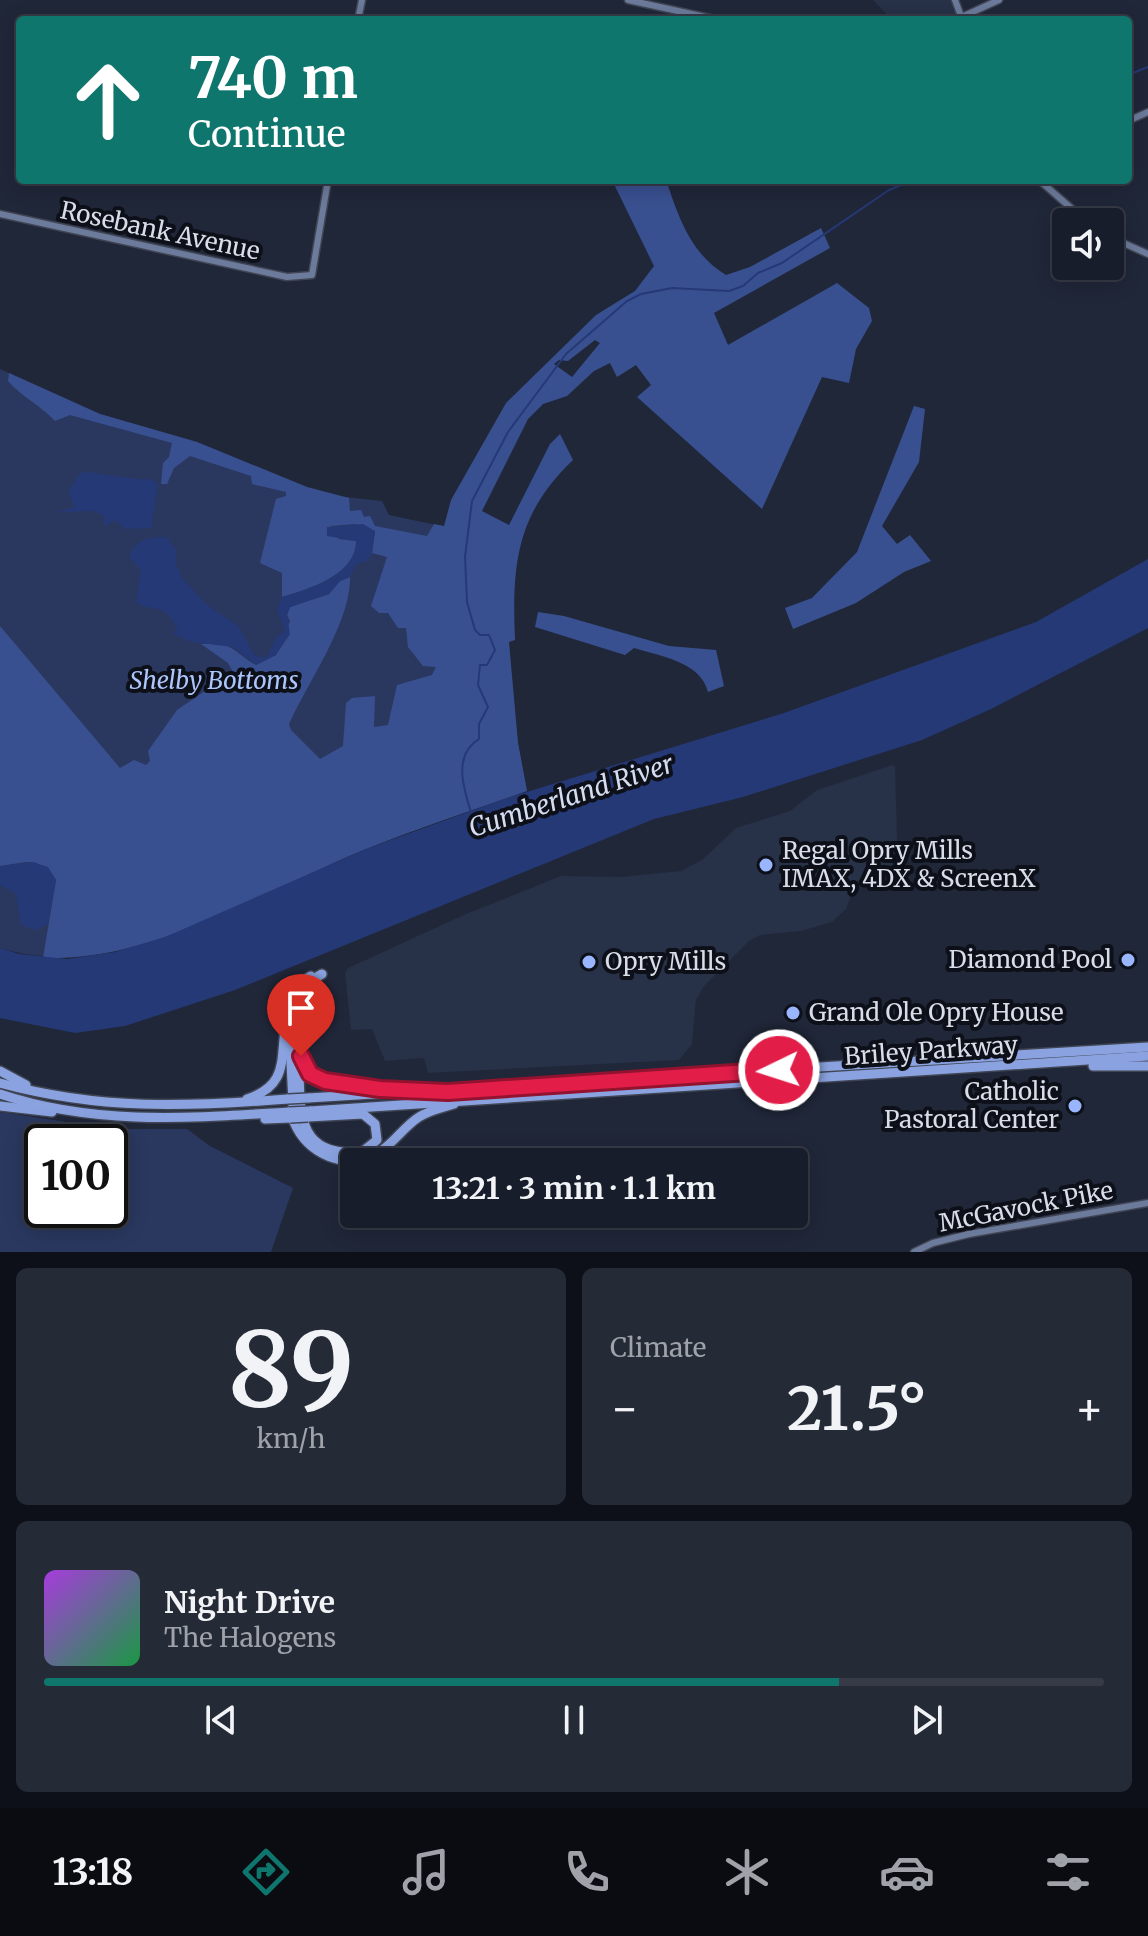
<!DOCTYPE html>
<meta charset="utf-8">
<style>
body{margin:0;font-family:Merriweather,serif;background:#252a37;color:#f1f3f6;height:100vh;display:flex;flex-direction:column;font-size:30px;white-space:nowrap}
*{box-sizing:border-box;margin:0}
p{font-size:26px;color:#9fa2a9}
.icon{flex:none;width:44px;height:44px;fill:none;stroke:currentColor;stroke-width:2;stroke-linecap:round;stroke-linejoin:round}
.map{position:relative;height:1252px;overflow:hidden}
.sheet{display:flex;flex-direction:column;gap:16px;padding:16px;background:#0d1018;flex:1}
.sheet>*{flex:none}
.guide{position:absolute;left:16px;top:16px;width:1116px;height:168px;border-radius:8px;box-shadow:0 4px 20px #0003,0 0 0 2px #363b47;background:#0f766e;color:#fff;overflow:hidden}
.tools{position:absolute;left:1052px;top:208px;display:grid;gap:16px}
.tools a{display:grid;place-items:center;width:72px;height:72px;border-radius:8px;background:#181d2b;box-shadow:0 4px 20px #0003,0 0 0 2px #363b47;font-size:40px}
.speed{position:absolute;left:24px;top:1124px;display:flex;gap:16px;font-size:40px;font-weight:700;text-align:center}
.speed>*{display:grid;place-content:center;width:104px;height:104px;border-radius:50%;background:#181d2b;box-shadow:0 4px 20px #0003,0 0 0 2px #363b47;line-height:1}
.speed .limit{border:4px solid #111;border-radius:12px;background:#fff;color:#111}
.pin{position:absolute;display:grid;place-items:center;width:68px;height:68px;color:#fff;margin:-82px -34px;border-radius:50% 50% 50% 0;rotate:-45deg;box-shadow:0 0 8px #0007}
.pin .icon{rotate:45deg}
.me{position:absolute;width:88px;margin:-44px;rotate:266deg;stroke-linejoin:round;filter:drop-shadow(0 0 6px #0008)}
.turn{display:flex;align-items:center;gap:28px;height:168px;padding:0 40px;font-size:36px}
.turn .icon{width:104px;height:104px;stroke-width:2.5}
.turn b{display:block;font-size:56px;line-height:68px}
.big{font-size:60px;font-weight:700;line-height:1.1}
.sheet .tile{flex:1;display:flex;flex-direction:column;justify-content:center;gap:12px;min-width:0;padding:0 28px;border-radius:12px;background:#252a37}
.sheet .dial{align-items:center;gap:0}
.dial b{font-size:104px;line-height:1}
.song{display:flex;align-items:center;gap:24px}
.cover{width:96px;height:96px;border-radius:12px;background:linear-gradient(135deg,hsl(280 70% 55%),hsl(140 70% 35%))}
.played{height:8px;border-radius:4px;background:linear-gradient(90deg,#0f766e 75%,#363b47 75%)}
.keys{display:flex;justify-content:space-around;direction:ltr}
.heat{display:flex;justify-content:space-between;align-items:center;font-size:44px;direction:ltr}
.sheet .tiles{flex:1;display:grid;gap:16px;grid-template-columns:1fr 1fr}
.tile:last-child{grid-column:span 2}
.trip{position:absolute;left:340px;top:1148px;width:468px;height:80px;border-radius:8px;background:#181d2b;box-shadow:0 4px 20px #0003,0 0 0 2px #363b47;font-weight:700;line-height:80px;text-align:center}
.menu{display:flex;height:128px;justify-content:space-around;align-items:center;background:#0a0c11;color:#9fa2a9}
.menu .icon{width:56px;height:56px}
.menu .current{color:#0f766e}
.menu b{font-size:36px;color:#f1f3f6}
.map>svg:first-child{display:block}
</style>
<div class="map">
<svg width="1148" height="1252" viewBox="0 0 1148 1252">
<rect width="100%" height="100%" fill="#202739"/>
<g fill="#273147">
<path d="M873,0H952L956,13L950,20H892Z"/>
<path d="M892,765L895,766L898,871L857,882L846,909L832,922L801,931L760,935L749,941L704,986L696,1000L692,1044L679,1060L428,1073L424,1058L385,1061L372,1029L351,1030L345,973L348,968L466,914L561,876L621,877L681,871L702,860L736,828L790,811L817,790Z"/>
</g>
<g fill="#2a3860" fill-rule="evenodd">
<path d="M0,369L100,414L197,442L307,487L336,496L382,501L389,515L446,527L510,625L508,650L518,743L527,791C472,811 415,828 361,851C257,896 114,984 0,948Z"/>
<path d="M0,1112L113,1129H187L210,1146L293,1188L271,1252H0ZM110,1142V1210H42V1142Z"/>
</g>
<g fill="#395090" fill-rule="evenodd">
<path d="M612,180H666C679,218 690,253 726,275L750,267L821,228L830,248L714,313L728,345L837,283L869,308L872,321L856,349L849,383L822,377L762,509L637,397L651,385L636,365L617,377L610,363L594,371L567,396L543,404L528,419L482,511L509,525L550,444L560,434L573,460C516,514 512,565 515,640L509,642L518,743L527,791C473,810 419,828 366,849C262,891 157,962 43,958L56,880C37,854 28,863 0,866V626L120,768L134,760L146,765L150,761L148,751L177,710L233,672L228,663L201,644C236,642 231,651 256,665L276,655L290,621L287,615L290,607L329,594L340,581L350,577C351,622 308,682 289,724L291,730L320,759L343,746L346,703L352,698L375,696L374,727L388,725L397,685L432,675L436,667L423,666L408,647L406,628H398L388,613H379L371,606L387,557L372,553L375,531L355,524L331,526L339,539L356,541C356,575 309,589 282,597V573L260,563L276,499L286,496V492L252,484L251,476L190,456L174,468L167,484H161L163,463L169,457L172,443L70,415L55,421C40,405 22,397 8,381L9,373L100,414L197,442L307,487L349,498L350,511L361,510L364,517L370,516L375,526L427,536L434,524L444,526L451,500L506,403L596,315L635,291L654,266ZM595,340L600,343L572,377L554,364L559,360L568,361Z"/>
<path d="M914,406L925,409L919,462L882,526L897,544L910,535L931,561L904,572L856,603L793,629L785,608L812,598L857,552Z"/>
<path d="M538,612L564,616L669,646L716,650L724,686L708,692C701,662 660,656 634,648L625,655L535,627Z"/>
</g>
<g fill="#253977">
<path d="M88,472C109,475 132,480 151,479L158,484L151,528L125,529L116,520L104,526V515L93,511L58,512L74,507L69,491L80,473Z"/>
<path d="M363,524L375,531L372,553L367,561L356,564L350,577L340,581L329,594L290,607L287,615L290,634L276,655L256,665L233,647L192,642L172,633L178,629C161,599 156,615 136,602L141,571L130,557C134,539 151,537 166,537L176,550V565L182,578L207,605L238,626L255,656L267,658L275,639L285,631L277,609L282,597C308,590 357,575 356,541L327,536V527Z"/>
<path d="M1148,559V628L991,709L922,740L743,797L654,819L235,990L125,1026L75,1033L0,1018V948L19,954L67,959L115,952L165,937L366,849L504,799L784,713L1036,622Z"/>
<path d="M32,862L48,867L56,880L48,924L36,930L21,925L16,894L0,885V866Z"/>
</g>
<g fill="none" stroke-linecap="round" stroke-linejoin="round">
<g stroke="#253977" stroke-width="2">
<path d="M1128,75L1148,67"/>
<path d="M471,812C463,787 453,755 479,739V724L488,707L478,685L480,665H487L495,650L489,635H480L475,630L467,602L465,557L472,501L508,432L566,354L627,301L641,294L672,288L729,291L743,286L758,273L782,263L889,190L913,180"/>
</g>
<g stroke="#404554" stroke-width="9">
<g id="secondary">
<path d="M628,0L719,20"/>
<path d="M955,0L962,19"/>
<path d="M358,20L362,0"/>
<path d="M955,20L999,0"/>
<path d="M1128,121L1148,112"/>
<path d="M1039,180L1087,222"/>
<path d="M0,214L287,277L312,275L328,180"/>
<path d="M1110,237L1148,254"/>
<path d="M914,1252L933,1243L969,1234L1148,1203"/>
</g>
</g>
<g stroke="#404554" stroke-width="12">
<g id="highway">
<path d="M288,1004L294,1122C307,1153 344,1171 376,1154C393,1145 403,1127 419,1117C430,1110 442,1108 454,1104"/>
<path d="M287,1010L294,986L311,976"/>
<path d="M301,1057L307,1071L316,1078L389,1089"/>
<path d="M1093,1066H1148"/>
<path d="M0,1071L26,1085"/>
<path d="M0,1083C100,1110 186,1107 288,1099"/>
<path d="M0,1094C96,1126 190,1118 289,1112"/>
<path d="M308,1098L1148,1047"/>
<path d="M247,1099C286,1086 281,1064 285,1028"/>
<path d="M0,1106L52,1112"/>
<path d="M310,1111L1148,1056"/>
<path d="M308,1117L363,1114L375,1124L377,1140L362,1152C296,1158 300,1112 299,1063C298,1042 294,1021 297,1000L305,984L322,974"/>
<path d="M265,1119L290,1118"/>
</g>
</g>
<use href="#secondary" stroke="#6c7a9b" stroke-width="6"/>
<use href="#highway" stroke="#8aa3e0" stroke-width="9"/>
<g stroke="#404554" stroke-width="12" stroke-linecap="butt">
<g id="highway-bridge">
<path d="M288,1099L308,1098"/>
<path d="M289,1112L310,1111"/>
<path d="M290,1118L308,1117"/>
</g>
</g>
<use href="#highway-bridge" stroke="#8aa3e0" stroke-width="9"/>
</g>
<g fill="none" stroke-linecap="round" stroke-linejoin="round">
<g stroke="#92132f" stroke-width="20">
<path id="route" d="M301,1056L310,1074L325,1081L380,1089L448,1092L779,1070"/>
</g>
<use href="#route" stroke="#e11d48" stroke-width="14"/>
</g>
<g fill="#99b5fd" stroke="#0d1018" stroke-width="3">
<circle cx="766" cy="865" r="8"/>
<circle cx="1128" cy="960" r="8"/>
<circle cx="589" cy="962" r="8"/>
<circle cx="793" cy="1013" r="8"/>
<circle cx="1075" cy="1106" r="8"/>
</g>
<g text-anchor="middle" stroke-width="8" stroke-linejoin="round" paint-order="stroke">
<g font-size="24" fill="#d8dde9" stroke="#0d1018">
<text transform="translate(160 231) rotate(12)" y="8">Rosebank Avenue</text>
<text transform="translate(931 1051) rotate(-4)" y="8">Briley Parkway</text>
<text transform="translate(1026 1207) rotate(-11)" y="8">McGavock Pike</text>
</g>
<g font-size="24" font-style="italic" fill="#adc5fd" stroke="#0d1018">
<text x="214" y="689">Shelby Bottoms</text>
</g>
<g font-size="24" fill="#d8dde9" stroke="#0d1018" text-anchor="start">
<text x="782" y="859">Regal Opry Mills<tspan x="782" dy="28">IMAX, 4DX &amp; ScreenX</tspan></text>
<text x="1112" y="968" text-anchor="end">Diamond Pool</text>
<text x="605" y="970">Opry Mills</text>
<text x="809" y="1021">Grand Ole Opry House</text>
<text x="1059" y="1100" text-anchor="end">Catholic<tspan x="1059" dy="28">Pastoral Center</tspan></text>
</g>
<g font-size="26" font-style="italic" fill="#d4dcf0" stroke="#0d1018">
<text transform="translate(571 796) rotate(-18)" y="9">Cumberland River</text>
</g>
</g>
</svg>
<div class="tools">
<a><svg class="icon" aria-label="sound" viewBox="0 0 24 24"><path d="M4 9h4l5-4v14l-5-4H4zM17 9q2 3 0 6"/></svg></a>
</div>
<div class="speed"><div class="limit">100</div></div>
<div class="pin" style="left:301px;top:1056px;background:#d93025"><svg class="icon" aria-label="arrive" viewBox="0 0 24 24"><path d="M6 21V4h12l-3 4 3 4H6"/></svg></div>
<svg class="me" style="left:779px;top:1070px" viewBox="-20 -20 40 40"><circle r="17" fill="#e11d48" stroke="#fff" stroke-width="3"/><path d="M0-11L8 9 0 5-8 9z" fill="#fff"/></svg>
<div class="trip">13:21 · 3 min · 1.1 km</div>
<div class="guide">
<div class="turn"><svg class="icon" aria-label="ahead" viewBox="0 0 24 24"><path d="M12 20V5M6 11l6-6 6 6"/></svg><div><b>740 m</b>Continue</div></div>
</div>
</div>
<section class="sheet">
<div class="tiles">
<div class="tile dial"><b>89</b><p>km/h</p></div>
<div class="tile"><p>Climate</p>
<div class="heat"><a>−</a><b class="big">21.5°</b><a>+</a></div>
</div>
<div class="tile">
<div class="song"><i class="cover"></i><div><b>Night Drive</b><p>The Halogens</p></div></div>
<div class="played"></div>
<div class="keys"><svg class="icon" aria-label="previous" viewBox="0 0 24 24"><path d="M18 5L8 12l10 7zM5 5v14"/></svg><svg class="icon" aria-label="pause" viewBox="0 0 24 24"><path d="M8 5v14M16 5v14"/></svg><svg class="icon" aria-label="next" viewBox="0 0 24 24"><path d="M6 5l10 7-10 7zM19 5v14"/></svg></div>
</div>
</div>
</section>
<nav class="menu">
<b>13:18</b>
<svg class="icon current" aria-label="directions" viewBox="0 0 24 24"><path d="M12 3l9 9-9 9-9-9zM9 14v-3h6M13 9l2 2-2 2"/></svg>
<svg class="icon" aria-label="music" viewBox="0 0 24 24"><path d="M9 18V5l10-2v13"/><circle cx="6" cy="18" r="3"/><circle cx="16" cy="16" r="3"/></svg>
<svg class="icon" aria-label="phone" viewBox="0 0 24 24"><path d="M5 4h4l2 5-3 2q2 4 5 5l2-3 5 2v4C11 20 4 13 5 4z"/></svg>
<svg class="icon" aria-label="climate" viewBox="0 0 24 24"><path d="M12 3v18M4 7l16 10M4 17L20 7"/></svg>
<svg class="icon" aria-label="car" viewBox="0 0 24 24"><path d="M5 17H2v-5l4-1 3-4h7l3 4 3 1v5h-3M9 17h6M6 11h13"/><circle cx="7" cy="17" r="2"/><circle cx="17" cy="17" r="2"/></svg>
<svg class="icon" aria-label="filters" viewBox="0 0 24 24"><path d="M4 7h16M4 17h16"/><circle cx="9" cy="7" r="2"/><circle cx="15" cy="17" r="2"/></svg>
</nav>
